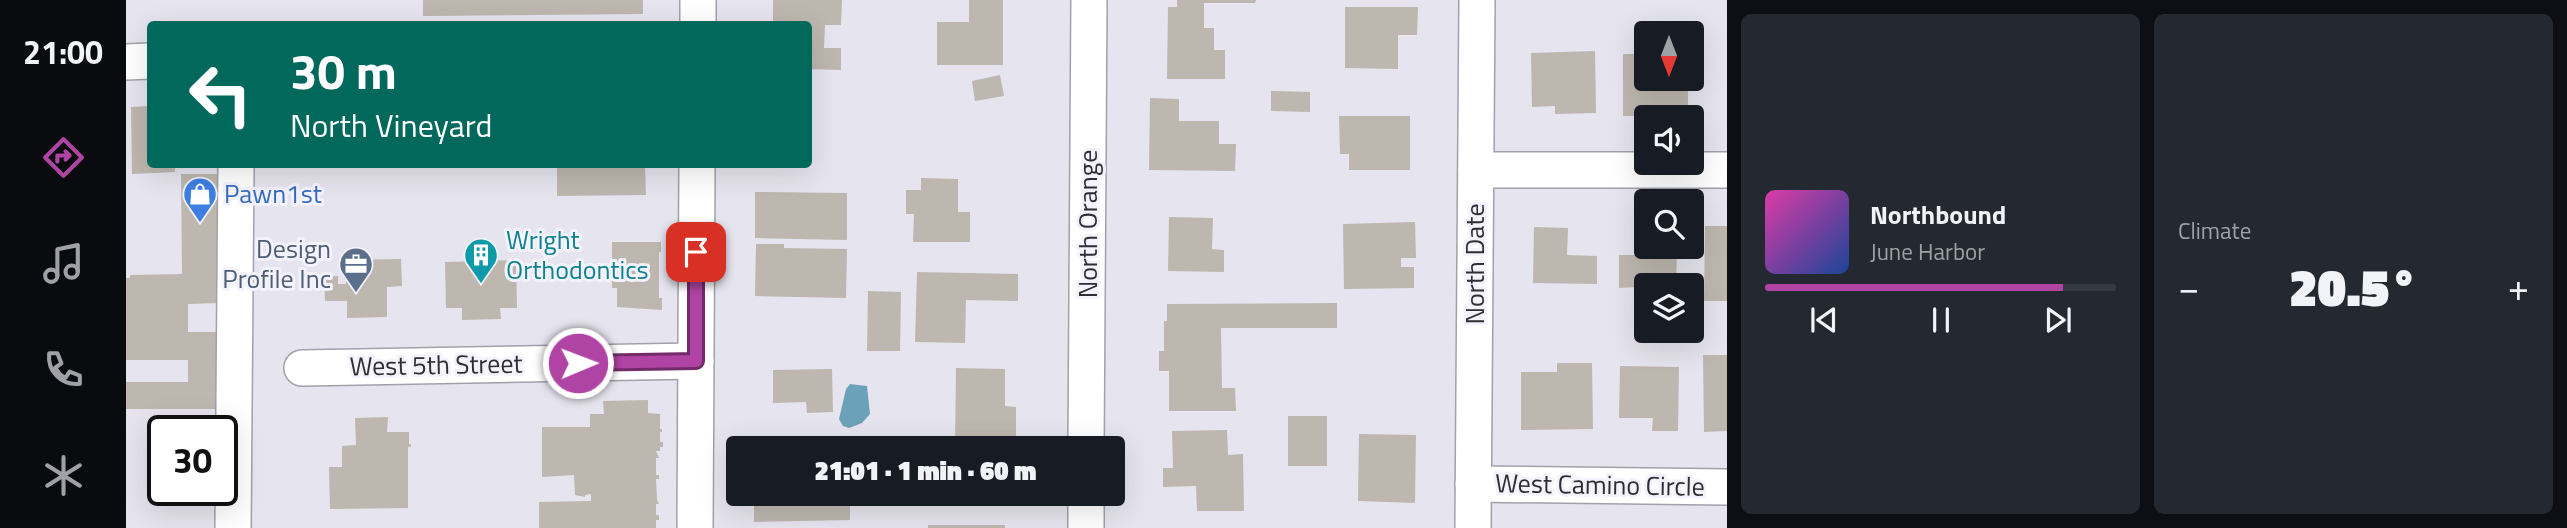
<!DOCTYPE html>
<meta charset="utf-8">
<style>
body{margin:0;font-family:"Titillium Web",sans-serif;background:#242831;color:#f1f3f6;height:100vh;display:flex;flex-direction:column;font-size:26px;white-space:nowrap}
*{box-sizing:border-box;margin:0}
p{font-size:23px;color:#9ea1a6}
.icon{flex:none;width:38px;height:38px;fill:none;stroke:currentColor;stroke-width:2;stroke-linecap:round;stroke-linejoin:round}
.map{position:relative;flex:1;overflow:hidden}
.drawer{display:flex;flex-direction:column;gap:14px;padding:14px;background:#0d0f14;width:840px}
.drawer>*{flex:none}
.hud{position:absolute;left:21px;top:21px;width:665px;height:147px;border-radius:7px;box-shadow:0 7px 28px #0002;background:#00695c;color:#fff;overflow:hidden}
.needle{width:46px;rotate:180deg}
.tools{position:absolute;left:1508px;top:21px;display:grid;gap:14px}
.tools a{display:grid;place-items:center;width:70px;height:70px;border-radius:7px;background:#171b24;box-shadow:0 7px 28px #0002;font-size:35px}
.speed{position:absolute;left:21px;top:415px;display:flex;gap:14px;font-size:35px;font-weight:700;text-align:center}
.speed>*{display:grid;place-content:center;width:91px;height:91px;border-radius:50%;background:#171b24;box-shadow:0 7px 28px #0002;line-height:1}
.speed .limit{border:4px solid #111;border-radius:10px;background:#fff;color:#111}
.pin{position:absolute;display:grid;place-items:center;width:60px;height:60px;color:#fff;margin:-30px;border-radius:14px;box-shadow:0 4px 10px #0006}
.me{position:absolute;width:77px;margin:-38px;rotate:89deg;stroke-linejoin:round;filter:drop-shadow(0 0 5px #0008)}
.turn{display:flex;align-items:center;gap:24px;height:147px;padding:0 28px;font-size:32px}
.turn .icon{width:91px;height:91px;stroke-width:2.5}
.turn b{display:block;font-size:49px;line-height:60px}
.big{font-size:52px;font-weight:800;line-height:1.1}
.drawer .tile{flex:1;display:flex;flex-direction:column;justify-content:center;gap:10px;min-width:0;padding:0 24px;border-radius:10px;background:#242831}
.song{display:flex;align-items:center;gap:21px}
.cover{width:84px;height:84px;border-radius:10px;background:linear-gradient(135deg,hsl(320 70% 55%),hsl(220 70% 35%))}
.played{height:7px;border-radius:4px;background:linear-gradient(90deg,#b044a4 85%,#363941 85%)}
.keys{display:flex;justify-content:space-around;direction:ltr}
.heat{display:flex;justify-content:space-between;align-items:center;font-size:38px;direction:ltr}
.drawer .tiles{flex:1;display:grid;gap:14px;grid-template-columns:repeat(2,1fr)}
.trip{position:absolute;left:600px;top:436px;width:399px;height:70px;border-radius:7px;background:#171b24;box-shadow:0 7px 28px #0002;font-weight:800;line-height:70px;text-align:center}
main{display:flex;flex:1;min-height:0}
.tabs{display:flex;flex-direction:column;width:126px;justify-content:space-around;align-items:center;background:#090b0e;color:#9ea1a6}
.tabs .icon{width:49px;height:49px}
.tabs .selected{color:#b044a4}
.tabs b{font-size:32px;color:#f1f3f6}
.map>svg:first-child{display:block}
</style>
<main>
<nav class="tabs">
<b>21:00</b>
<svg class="icon selected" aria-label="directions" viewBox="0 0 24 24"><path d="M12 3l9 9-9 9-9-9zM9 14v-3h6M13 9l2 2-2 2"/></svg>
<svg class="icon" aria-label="music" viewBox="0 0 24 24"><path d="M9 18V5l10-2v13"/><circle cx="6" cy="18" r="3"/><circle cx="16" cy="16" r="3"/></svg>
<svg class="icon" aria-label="phone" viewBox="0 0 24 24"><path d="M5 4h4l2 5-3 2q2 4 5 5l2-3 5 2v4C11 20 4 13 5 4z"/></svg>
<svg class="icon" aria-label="climate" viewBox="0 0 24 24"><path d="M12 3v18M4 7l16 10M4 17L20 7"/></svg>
</nav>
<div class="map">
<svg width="1601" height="528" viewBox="0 0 1601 528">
<rect width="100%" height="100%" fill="#e6e4ee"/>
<path fill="#6ca2b9" d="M724,384L741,386L744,414L736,423L723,428L717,426L713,419L720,389Z"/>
<g fill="#bdb7af">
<path d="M297,0H517V14L297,16Z"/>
<path d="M647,0H716L715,25H699L698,48H715V70L682,69V24H647Z"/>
<path d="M843,0H877V65H811V22H843Z"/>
<path d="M1051,0H1130L1129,3H1078V28H1088V50H1099V79H1041L1042,7H1051Z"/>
<path d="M1219,7H1292L1291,35H1272V69L1219,68Z"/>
<path d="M1469,51L1470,113L1429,114V106L1406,107L1405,53Z"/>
<path d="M1497,54H1521V79H1562V110H1527L1526,116H1497Z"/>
<path d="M874,75L878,96L849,101L846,81Z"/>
<path d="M1145,91L1184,92V112L1145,111Z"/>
<path d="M1024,98L1053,99V121H1093V144H1110L1109,171L1023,170Z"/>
<path d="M24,106V164H49V172L6,174L5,107Z"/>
<path d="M1213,116H1284V170H1223V154H1214Z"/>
<path d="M431,164H519L520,195L431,196Z"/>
<path d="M55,174H91L93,303L62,304V332H94V409H0V382H62V360H0V278H4V275L56,274Z"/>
<path d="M795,178L832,179V212H844V242H787L788,214H780V190H795Z"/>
<path d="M629,192L721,193V240L629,238Z"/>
<path d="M1043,217L1087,218L1086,249L1098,250V272L1042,271Z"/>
<path d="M1289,222L1290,258H1275V267H1288V288L1218,289L1217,224Z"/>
<path d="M1579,226H1601V301H1578Z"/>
<path d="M1408,227L1442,228L1441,255L1471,256V284L1407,283Z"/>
<path d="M486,242H535V252H533V298H536V310L491,307V288H486Z"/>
<path d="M1508,243L1521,244V247H1562V253H1551L1550,285L1493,288V255H1508Z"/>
<path d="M630,244H658V248L721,249L720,298L629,296Z"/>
<path d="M275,259L276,286L261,287V317L221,318V301H199L198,277L212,276V284H220V260Z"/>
<path d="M390,260L391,308H374L375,319L336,320V308H320L319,262Z"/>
<path d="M791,272L892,274V301L840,300L839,343L789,342Z"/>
<path d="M742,291L775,292L774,351H741Z"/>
<path d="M1211,303V328H1095L1096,388H1109L1110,411H1043V371H1033V351H1038V321H1041V304Z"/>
<path d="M1577,355H1601V431L1578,432Z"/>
<path d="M1431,363H1466L1467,429L1395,430V372H1431Z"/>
<path d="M1494,366L1553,367L1552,431H1526L1527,418H1493Z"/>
<path d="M830,368L879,369V406L890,407V448H829Z"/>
<path d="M706,369L707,412L681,413L680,402L647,403V370Z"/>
<path d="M522,400V413L534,414V429H536V432H534V442H537V447H534V451H530L533,458H530V475H533V479H530L531,500L533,504H530V515H533V520H530V528H413V502L465,501V494L459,495V497L449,495L448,475L416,477V427H464V414H478L477,401Z"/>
<rect x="1162" y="416" width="39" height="50"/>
<path d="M262,417L261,432H283V444H285V447H282V508L204,509L203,467H216V446L230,445L229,418Z"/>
<path d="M1101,430L1102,455L1117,454L1118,511H1071L1070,486L1037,487V468H1047L1046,431Z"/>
<path d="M1233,434L1290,435L1289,503L1232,501Z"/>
<rect x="706" y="436" width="25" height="12"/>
<path d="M628,494H724V520L628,522Z"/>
<path d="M840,494H867V502L840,501Z"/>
<rect x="802" y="525" width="77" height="3"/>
</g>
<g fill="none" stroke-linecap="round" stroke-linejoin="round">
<g stroke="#a2a1aa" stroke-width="38">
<g id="minor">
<path d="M572,24V0"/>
<path d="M0,62L24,61"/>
<path d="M1350,170H1601"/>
<path d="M176,368L570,361"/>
<path d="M960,448L963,0"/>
<path d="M1347,484L1601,487"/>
<path d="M107,528L110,164"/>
<path d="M569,528L571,164"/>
<path d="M960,528V494"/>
<path d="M1347,528L1351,0"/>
</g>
</g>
<use href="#minor" stroke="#fff" stroke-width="35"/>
</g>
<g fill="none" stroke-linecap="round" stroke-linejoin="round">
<g stroke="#722c6b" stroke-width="18">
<path id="route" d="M452,363L570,361V252"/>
</g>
<use href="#route" stroke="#b044a4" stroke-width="12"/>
</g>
<defs>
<g id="shop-pin" transform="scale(1.75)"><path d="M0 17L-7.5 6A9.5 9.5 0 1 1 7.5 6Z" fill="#3f7fe0" stroke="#f4f2fc"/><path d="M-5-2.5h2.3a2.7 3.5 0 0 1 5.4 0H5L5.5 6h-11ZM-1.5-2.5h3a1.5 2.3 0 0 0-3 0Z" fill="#fff"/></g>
<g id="building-pin" transform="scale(1.75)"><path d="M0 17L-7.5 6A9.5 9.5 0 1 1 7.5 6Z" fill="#0f9aa8" stroke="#f4f2fc"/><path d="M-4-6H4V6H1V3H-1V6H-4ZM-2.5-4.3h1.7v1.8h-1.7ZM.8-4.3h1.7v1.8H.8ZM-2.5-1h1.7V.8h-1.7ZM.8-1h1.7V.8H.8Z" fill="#fff"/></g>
<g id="office-pin" transform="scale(1.75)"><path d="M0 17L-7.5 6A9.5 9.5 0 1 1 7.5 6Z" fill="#5c6f8a" stroke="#f4f2fc"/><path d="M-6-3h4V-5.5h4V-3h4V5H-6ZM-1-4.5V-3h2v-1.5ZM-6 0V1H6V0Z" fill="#fff"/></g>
</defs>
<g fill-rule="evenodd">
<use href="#shop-pin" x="74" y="194"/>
<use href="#building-pin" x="355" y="255"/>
<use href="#office-pin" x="230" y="264"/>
</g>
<g text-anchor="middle" stroke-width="6" stroke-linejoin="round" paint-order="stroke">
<g font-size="26" fill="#366cbe" stroke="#f4f2fc" text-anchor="start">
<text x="98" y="203">Pawn1st</text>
</g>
<g font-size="26" fill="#2e2d31" stroke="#f4f2fc">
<text transform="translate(962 224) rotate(-90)" y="9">North Orange</text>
<text transform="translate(1349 264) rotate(-90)" y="9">North Date</text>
<text transform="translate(310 365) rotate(-1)" y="9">West 5th Street</text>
<text transform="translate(1474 485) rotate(1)" y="9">West Camino Circle</text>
</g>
<g font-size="26" fill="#0d838f" stroke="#f4f2fc" text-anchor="start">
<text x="380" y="249">Wright<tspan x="380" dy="30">Orthodontics</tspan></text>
</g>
<g font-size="26" fill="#4e5e75" stroke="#f4f2fc" text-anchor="end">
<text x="205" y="258">Design<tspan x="205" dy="30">Profile Inc</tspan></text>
</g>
</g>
</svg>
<div class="tools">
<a><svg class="needle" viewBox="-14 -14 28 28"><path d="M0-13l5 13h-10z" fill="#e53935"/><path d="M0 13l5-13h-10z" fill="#9ea1a6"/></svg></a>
<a><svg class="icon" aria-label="sound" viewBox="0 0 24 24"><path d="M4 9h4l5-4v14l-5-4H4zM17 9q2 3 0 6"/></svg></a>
<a><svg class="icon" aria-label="search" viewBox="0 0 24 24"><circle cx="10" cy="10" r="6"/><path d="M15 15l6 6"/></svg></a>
<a><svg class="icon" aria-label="layers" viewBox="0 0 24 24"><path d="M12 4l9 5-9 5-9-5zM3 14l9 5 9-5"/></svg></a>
</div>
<div class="speed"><div class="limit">30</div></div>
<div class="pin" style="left:570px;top:252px;background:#d93025"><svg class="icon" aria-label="arrive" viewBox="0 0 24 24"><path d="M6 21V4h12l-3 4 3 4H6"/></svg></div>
<svg class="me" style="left:452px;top:363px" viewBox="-20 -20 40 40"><circle r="17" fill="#b044a4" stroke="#fff" stroke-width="3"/><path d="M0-11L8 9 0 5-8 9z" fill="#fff"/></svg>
<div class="trip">21:01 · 1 min · 60 m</div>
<div class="hud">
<div class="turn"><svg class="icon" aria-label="left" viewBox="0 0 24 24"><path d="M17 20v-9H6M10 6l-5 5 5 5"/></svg><div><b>30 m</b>North Vineyard</div></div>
</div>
</div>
<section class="drawer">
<div class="tiles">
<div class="tile">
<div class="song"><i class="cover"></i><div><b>Northbound</b><p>June Harbor</p></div></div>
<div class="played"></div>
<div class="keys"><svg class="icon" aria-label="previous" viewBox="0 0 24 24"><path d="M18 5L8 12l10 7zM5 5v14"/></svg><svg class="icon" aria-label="pause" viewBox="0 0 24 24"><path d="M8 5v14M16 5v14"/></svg><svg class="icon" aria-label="next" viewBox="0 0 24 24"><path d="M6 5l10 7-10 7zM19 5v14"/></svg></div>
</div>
<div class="tile"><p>Climate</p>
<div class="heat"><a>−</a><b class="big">20.5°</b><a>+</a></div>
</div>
</div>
</section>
</main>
